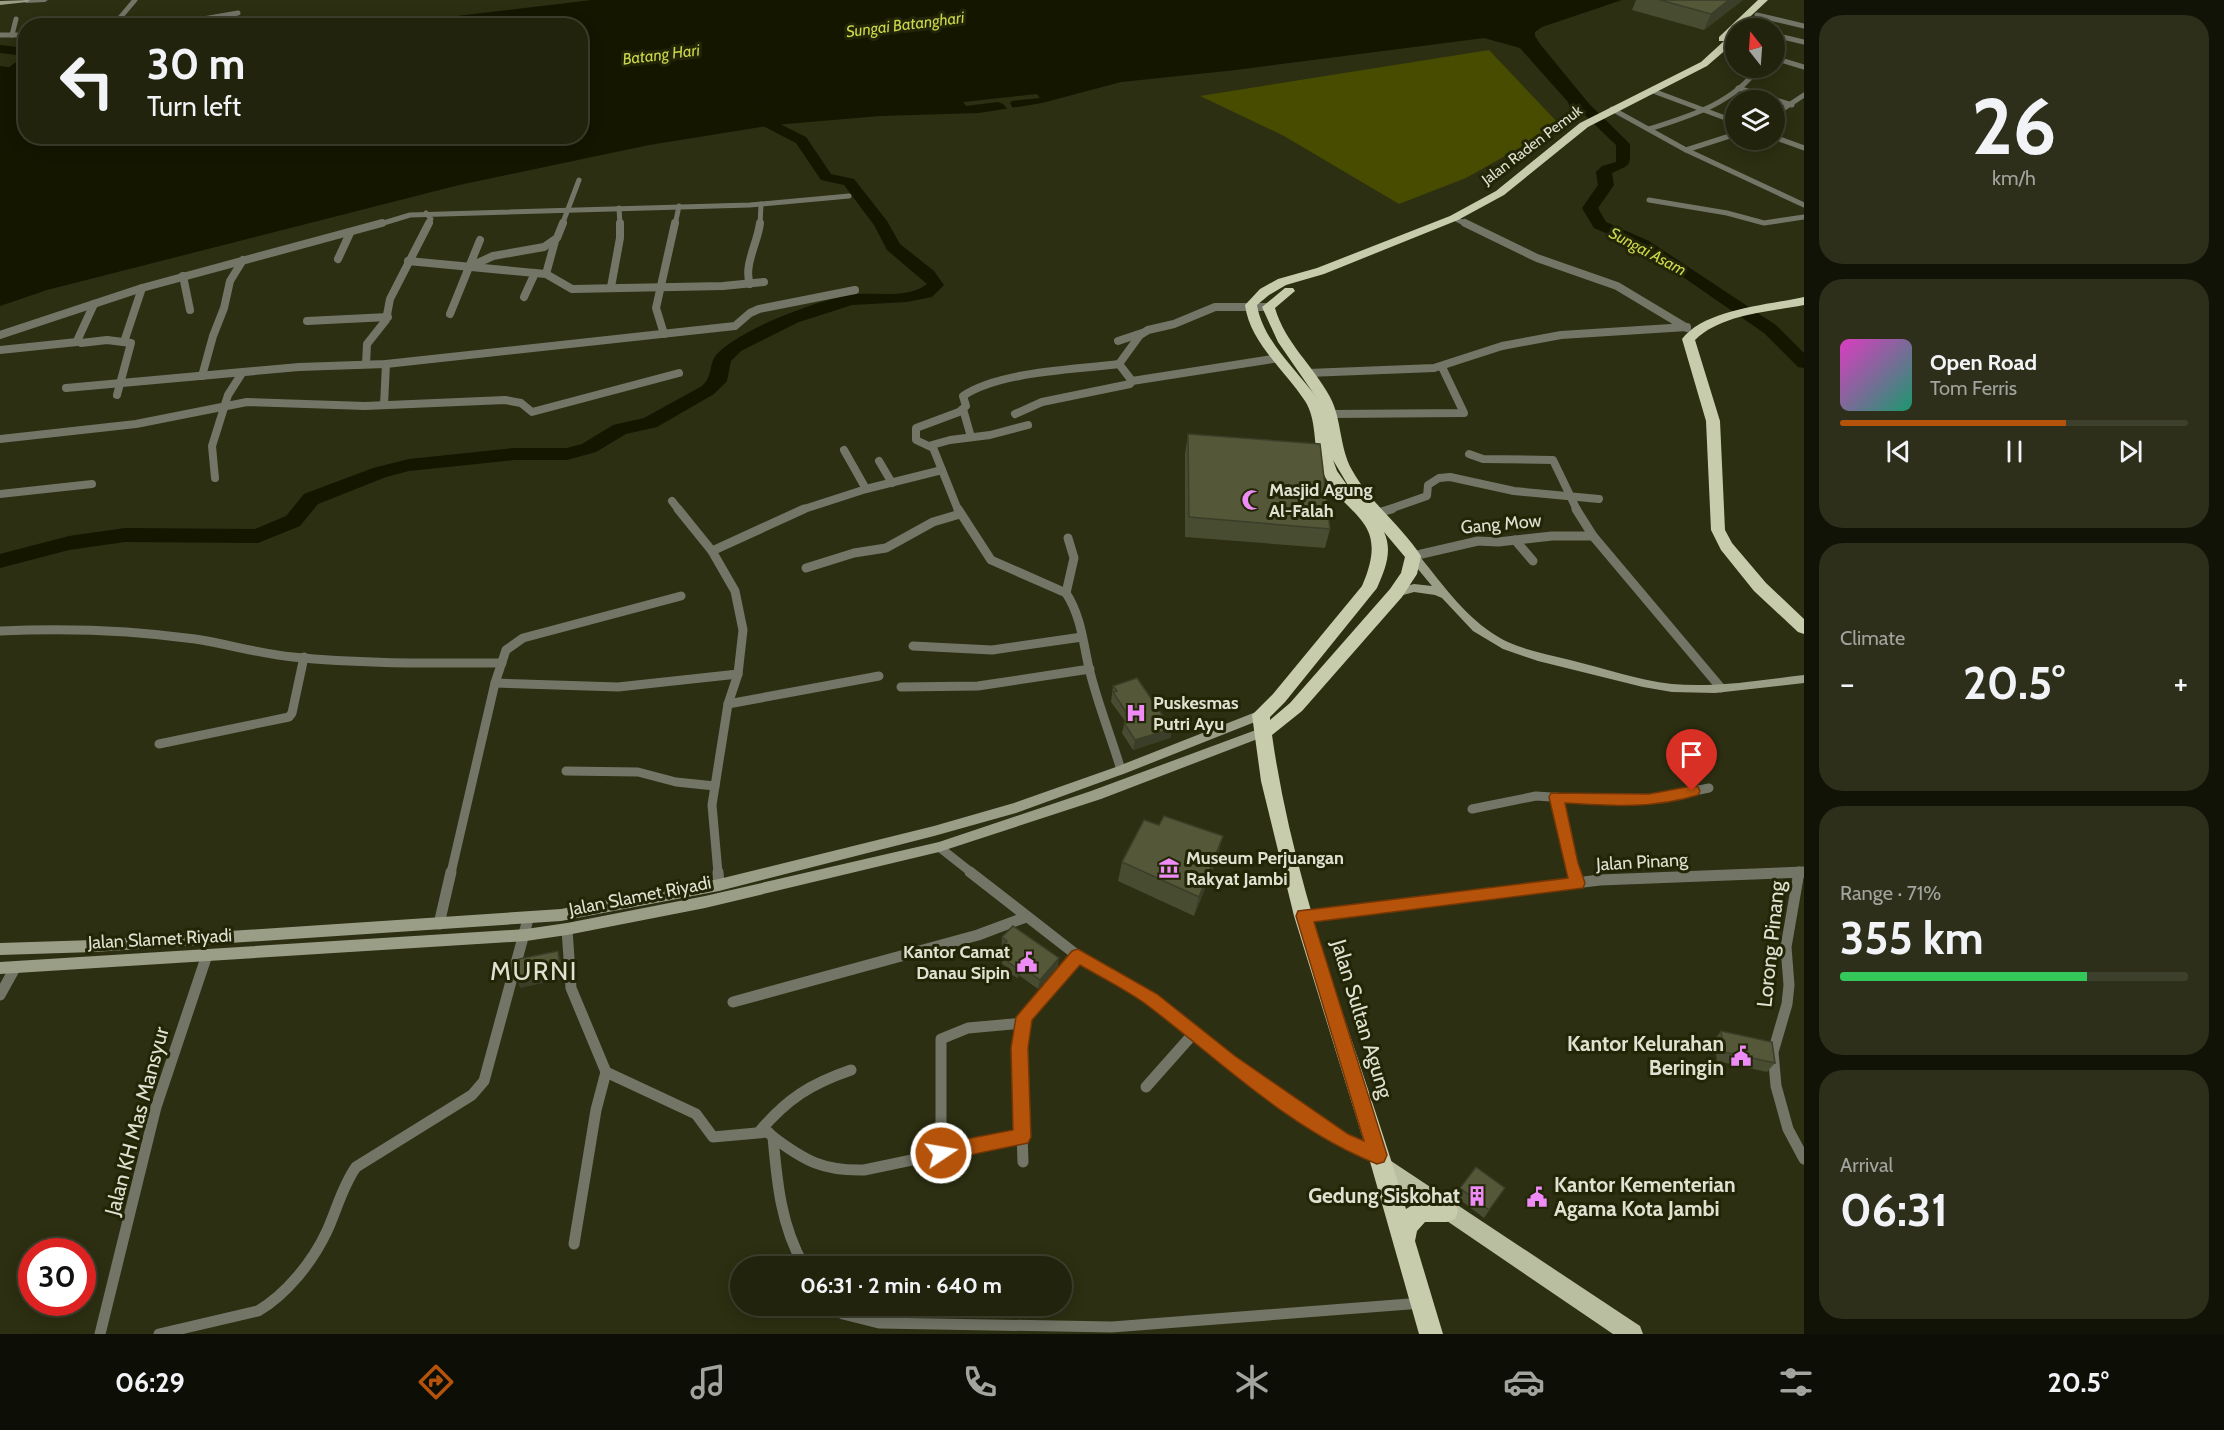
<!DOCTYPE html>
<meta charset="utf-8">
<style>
body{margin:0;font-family:Cabin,sans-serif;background:#2d2f1b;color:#f1f3f6;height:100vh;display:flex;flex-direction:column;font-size:22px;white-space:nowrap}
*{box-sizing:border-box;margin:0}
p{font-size:20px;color:#a2a49d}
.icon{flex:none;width:33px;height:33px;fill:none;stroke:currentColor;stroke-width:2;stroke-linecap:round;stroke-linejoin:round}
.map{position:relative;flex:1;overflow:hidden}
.sheet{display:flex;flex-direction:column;gap:15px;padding:15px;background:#121307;width:420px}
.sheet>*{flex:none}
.top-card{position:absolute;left:18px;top:18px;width:570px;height:126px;border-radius:24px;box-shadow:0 3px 15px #0003,0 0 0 2px #3e402e;background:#21230d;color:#f1f3f6;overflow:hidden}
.needle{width:39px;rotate:343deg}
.tools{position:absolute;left:1725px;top:18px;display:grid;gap:12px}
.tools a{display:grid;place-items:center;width:60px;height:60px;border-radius:50%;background:#21230d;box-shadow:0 3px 15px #0003,0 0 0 2px #3e402e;font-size:30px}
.speed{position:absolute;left:18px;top:1238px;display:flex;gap:12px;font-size:30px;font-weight:700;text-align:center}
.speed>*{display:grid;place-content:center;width:78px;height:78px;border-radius:50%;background:#21230d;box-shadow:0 3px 15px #0003,0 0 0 2px #3e402e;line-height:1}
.speed .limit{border:9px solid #d22;background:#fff;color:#111}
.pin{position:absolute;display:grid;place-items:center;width:51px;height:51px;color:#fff;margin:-62px -26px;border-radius:50% 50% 50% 0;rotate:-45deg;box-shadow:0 0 6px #0007}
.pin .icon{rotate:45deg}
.me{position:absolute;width:66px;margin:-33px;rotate:78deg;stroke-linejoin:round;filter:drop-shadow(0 0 4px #0008)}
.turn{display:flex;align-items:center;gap:21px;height:126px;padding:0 30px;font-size:27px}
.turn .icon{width:78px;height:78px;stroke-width:2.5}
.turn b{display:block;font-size:42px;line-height:51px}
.big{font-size:45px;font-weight:700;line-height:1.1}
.sheet .widget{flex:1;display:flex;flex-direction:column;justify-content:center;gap:9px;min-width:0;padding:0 21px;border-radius:24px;background:#2d2f1b}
.sheet .dial{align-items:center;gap:0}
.dial b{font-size:78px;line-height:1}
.song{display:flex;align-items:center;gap:18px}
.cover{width:72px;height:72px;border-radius:9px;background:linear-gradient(135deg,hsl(310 70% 55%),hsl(160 70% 35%))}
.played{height:6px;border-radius:3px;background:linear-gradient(90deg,#b45309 65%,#3e402e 65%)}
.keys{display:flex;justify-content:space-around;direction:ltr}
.heat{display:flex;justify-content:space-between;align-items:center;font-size:33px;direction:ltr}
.charge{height:9px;border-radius:4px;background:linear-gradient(90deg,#34c759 71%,#3e402e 0)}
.trip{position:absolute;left:730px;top:1256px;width:342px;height:60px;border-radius:30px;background:#21230d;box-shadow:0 3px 15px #0003,0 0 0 2px #3e402e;font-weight:700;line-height:60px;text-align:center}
.tabs{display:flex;height:96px;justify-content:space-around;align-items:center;background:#0d0e05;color:#a2a49d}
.tabs .icon{width:42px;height:42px}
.tabs .current{color:#b45309}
.tabs b{font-size:27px;color:#f1f3f6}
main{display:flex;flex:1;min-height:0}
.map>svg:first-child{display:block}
</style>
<main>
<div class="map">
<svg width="1804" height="1334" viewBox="0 0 1804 1334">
<rect width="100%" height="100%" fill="#2c2f11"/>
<path fill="#474c01" d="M1489,50L1560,125L1466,178L1399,204L1284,136L1200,96Z"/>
<path fill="#141600" d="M592,0H1622L1542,27L1535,32V36L1540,44L1590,105V108L1579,112L1572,111L1568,102L1520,48L1484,38L1236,70L1121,82L1042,103L979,113L880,116L774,125L649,145L459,185L47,290L0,306V66L14,68L25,74L26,136H580V26L380,25Z"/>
<path fill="#2c2f11" d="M1037,94L1040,98L1012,101L1010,103L1015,112H1010L1003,104L998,102L966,106L963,102Z"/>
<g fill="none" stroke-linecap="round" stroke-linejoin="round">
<g fill="#141600" fill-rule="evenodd">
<path d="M0,45L26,48V56L0,53Z"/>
<path d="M26,58V68L16,78L5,103L0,104C0,83 2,65 26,58Z"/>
<path d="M1566,85L1571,86L1630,144C1630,167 1632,164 1612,173L1614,185L1598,208L1606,222L1649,241L1776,325L1804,353V368L1798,367L1764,333L1683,277L1637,247L1594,228L1582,208L1598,185L1596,172L1602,166L1616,162V145L1561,92L1559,89Z"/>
<path d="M757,98L764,102L768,118L806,137L831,174L854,179L887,221L900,244L934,271L944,285L932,297L907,302L852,305L799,322L741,351L731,361L727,381L714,394L657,427L626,434L596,452L567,460H514L409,471L386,477L318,504L300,526L258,543L125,542L69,550L0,568V554L69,536L125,528L255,529L286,516L304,494L373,468L409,459L514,448H567L582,444L613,425L644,418L702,386C714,375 708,364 717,354C740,329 816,301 850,295C874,291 907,300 927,284L887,250L874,225L844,185L821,180L796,143L757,123L750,102Z"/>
</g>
<g stroke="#737567" stroke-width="5">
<path d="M1757,15L1804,26"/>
<path d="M113,26L135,0"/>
<path d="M163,26L238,13"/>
<path d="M1744,27L1750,28"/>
<path d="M0,35H26"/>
<path d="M12,35L16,19"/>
<path d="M1774,35L1804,42"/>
<path d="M1774,58L1804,67"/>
<path d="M1738,88L1792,105"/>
<path d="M1653,91L1736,122"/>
<path d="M1612,109L1686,150L1804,205"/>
<path d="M1774,115L1804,95"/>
<path d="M1649,129C1689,116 1733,104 1758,68"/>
<path d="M1774,137L1804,148"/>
<path d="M1686,150L1736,134"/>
<path d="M1649,200L1727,213L1764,223L1804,217"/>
<path d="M619,208L620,225"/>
<path d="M426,213L431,219L428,225"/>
<path d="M1454,218L1468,225"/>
<path d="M377,225L410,215L750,205L849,196"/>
<path d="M562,225L579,180"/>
<path d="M675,225L679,206"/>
<path d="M760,225L761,204"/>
</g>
<g stroke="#737567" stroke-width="8">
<path d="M1465,223L1537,258L1617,286L1687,328"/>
<path d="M338,259L350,233"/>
<path d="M408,261L546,274L572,289L723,286L764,282"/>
<path d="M471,266L493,256L544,247L557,238L563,223"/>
<path d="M546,274L555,241"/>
<path d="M183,276L190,310"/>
<path d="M750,284C743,266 758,242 760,223"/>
<path d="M611,287L620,238V223"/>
<path d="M524,297L535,273"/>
<path d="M94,304L77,341L81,343L107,340L131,343L117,395"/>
<path d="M450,314L480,240"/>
<path d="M307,321L388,317"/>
<path d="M664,334L656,308L675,223"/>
<path d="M0,335L142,288L382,223"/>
<path d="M1118,341L1142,333"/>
<path d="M124,342L142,288"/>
<path d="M0,350L77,342"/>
<path d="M366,364L367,344L386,320L390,299L429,223"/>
<path d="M1119,364L1132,381"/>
<path d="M1308,373L1434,368L1502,346L1561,335L1687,327"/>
<path d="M202,376L213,336L224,308L230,281L243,260"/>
<path d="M66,388L299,367L386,364L735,326L750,313L759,309L855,290"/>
<path d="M384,405L386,364"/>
<path d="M963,409L971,437"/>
<path d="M1015,414L1042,402L1130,384L1132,381L1279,358"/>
<path d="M1331,414L1464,413L1442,367"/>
<path d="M0,439L136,424L247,402L365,406L505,400L521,403L532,412L679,373"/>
<path d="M933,448L916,440V428L959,412L966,406L963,396C1000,371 1075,370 1119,364L1140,335L1148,330L1174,324L1215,307H1268"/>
<path d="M844,450L866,489"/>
<path d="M1469,454L1483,459L1553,460L1577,510"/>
<path d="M879,461L892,483"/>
<path d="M215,478L212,446L228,395L242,373"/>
<path d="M0,494L92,484"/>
<path d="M672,501L679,510"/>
<path d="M801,510L866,489L942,470"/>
<path d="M958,510L932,445L950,440L990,435L1028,425"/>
<path d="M1387,510L1427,496L1428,485L1439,478L1450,477L1514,491L1599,499"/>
</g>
<g stroke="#737567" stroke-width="9">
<path d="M678,509L712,551L735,591L743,630L738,674L728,704L712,805L718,873"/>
<path d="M958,509L991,560L1066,593C1081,616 1083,642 1089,668C1097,702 1111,736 1121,770"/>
<path d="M1576,509L1593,536L1721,688"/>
<path d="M1373,514L1392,509"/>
<path d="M1515,540L1533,561"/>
<path d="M712,551L804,509"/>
<path d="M1413,556L1478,541L1498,542L1552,536H1593"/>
<path d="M806,568L854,553L886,548L933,522L960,514"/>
<path d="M1066,593L1074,558L1068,538"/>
<path d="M0,631C65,628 130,630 195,639C228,644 260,654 293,657C362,664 432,663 502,663"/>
<path d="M913,646L992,650L1082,637"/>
<path d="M495,683L618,687L738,674"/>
<path d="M901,687L978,686L1090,669"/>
<path d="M728,704L879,676"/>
<path d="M159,744L289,717L292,713L304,657"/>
<path d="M566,771L638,772L676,782L715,786"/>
<path d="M1557,797L1565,843L1574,873"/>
<path d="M1472,809L1536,796L1613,801L1649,800L1709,788"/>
<path d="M939,847L972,873"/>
<path d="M451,873L495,683L506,650L523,638L681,596"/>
<path d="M1778,873L1804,872"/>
</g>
<g stroke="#737567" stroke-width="11">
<path d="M718,872L719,885"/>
<path d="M970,872L1078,956L1151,999L1229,1062L1341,1140L1377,1155"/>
<path d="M1574,872L1577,883"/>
<path d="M1799,872L1786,947L1789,985L1787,1004L1773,1052L1776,1086L1788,1129L1804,1159"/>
<path d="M1304,916L1600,880L1804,872"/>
<path d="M439,924L451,872"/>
<path d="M567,929L571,988L606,1072L696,1114L713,1137L768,1132L773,1137C777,1183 781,1226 804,1266"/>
<path d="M0,995L15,968"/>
<path d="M733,1002L978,935L1026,917"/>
<path d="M1146,1087L1193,1034"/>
<path d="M759,1132C787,1099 810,1084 851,1070"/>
<path d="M773,1137C805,1161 823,1171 864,1170L1022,1137"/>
<path d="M941,1153V1039L968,1028L1023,1023"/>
<path d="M1023,1162L1019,1048L1024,1017L1078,956"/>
<path d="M574,1244L596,1110L606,1072"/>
<path d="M834,1305L843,1314L879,1323L1112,1327L1422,1303"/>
<path d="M100,1334L156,1107L207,955"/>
<path d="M159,1334L258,1311C287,1294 313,1261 327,1231C337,1209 342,1187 356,1167L472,1095L484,1081L528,919"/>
</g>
<path fill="#737567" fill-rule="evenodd" d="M23,0H48L45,2L26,3Z"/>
<g fill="#9b9e87" fill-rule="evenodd">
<path d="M30,0L27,2L0,5V1Z"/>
<path d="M1413,552L1417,553C1440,581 1462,613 1492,633C1515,649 1543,653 1570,660C1603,668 1637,680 1672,684C1716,688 1760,680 1804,675V683L1715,693L1672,692L1643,687L1538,661L1503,649L1473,631L1442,598L1435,595L1414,592L1396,597L1392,596L1390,593L1392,590L1414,584L1432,586L1407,556Z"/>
<path d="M1261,710L1265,712L1267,715L1265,718L1126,773L1016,813L934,836L719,891L561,921L94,952L0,955V943L94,940L561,909L719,879L934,826L1014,803L1116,767Z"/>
<path d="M1264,727L1268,729L1270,732L1268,735L1101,799L939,852L705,908L567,935L526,941L0,974V962L526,929L567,923L705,896L939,842L1091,791Z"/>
</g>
<path fill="#b9bea0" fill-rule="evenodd" d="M1382,1155L1640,1326L1643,1334H1613L1375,1172L1372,1165L1375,1158Z"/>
<g fill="#c7ccac" fill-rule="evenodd">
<path d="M1758,0H1768L1738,28H1736L1733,34L1736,33V41L1707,66L1588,127L1504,195L1458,220L1324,274L1286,285L1269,295L1257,305C1263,342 1298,370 1318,400L1278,342L1262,307L1285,288H1293L1295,291L1275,308C1285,343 1313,365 1330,397C1342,419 1339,447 1352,470C1370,503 1401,525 1421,556L1417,574L1402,597L1302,711L1272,735C1295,898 1360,1053 1406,1209C1421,1199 1438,1196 1455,1203L1458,1211L1455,1219L1447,1222H1425L1417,1231L1415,1241L1443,1334H1419L1371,1165L1294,916L1261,781L1252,715L1273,694L1362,586C1394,513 1338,519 1319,463C1313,443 1317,420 1305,401C1285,370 1250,343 1245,305L1260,289L1278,279L1317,268L1450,216L1496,191L1580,123L1701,62L1724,41H1719V37ZM1333,460L1352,492L1337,471ZM1384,532L1405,557L1401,573L1390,589L1290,703L1270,720V717L1285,702L1377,588C1385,570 1393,551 1384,532Z"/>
<path d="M1804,297V305C1769,312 1722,314 1695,340L1720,421L1725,530L1732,543L1766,583L1804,619V634L1798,632L1754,591L1721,550L1711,530L1706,421L1682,339C1705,309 1768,305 1804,297Z"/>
</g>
</g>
<g fill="#484c31">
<path d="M1636,0H1743L1704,30L1632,10Z"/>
<path d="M1188,434L1330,529L1325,548L1185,537V454Z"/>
<path d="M1113,686L1172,729L1170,738L1133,750L1122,733L1125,721L1111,702Z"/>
<path d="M1218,856L1194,916L1118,881L1122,862Z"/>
<path d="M1002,937L1058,967L1038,989L1020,976L1017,978L1007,971V967L1002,964L1003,957L1001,956Z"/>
<path d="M1721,1031L1775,1063L1767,1072L1717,1061L1714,1040Z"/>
<path d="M1460,1188H1505L1484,1218L1455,1196Z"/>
</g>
<g fill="#3b3e28">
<path d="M1729,0H1743L1704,30L1711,14Z"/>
<path d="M1172,729L1170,738L1133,750L1135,740Z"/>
<path d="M1223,836L1218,856L1194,916L1199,897Z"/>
<path d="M558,951L561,961L562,979L520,988L517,979Z"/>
<path d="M1059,958L1058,967L1038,989L1040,980Z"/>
<path d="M1021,966L1020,976L1017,978L1018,969Z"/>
</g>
<g fill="#545839" stroke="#3b3e28" stroke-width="1.5">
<path d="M1660,0H1729L1711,14Z"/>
<path d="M1188,434L1320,444L1330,529L1189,517Z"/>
<path d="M1137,678L1172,729L1135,740L1124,723L1130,721L1126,715H1128L1113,692L1117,691L1113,686Z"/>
<path d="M1164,816L1223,836L1199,897L1122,862L1144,820L1159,825Z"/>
<path d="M1013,926L1059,958L1040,980L1021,966L1018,969L1008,962L1010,959L1003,954L1007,950L1002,946L1007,941L1002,937Z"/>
<path d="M558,951L560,970L517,979L519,959Z"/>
<path d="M1721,1031L1772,1042L1775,1063L1724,1052Z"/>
<path d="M1476,1167L1505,1188L1489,1210L1460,1188Z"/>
</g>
<path fill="#b45309" stroke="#753606" stroke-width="1.5" d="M1692,786L1698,787L1700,791L1698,795C1654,809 1610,806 1565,803L1578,863L1585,883L1583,888L1314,922L1387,1155L1384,1162L1377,1164C1290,1130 1221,1061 1147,1005C1127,990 1102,978 1080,965L1032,1020L1028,1048L1031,1137L1028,1143L941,1161L935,1159L932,1153L935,1147L941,1144L1013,1130L1011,1048L1016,1017L1072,951L1078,949L1157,994L1235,1056L1348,1134L1364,1141L1296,916L1298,911L1568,878L1549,797L1551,793L1649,794Z"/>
<defs>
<g id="mosque-bare" transform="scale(1.62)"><path d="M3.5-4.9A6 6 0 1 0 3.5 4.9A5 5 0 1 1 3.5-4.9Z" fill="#ee8bf7" stroke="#232507" stroke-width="2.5" paint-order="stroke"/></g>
<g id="hospital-bare" transform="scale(1.62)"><path d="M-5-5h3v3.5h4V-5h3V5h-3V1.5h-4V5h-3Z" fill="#ee8bf7" stroke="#232507" stroke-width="2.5" paint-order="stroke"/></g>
<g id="museum-bare" transform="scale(1.62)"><path d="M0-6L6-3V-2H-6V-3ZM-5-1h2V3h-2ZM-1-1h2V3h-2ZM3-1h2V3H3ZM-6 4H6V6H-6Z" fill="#ee8bf7" stroke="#232507" stroke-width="2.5" paint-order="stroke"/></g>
<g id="civic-bare" transform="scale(1.62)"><path d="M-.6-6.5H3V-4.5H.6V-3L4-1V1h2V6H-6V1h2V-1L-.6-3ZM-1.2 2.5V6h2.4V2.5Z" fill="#ee8bf7" stroke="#232507" stroke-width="2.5" paint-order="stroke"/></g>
<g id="building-bare" transform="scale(1.62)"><path d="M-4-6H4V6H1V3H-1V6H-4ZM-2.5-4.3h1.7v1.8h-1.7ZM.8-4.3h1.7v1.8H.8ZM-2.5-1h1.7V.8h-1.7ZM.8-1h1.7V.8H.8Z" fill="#ee8bf7" stroke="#232507" stroke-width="2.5" paint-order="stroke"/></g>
</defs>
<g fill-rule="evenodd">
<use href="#mosque-bare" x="1252" y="500"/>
<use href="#hospital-bare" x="1136" y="713"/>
<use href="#museum-bare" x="1169" y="868"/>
<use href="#civic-bare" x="1027" y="962"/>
<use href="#civic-bare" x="1741" y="1056"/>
<use href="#building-bare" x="1477" y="1196"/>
<use href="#civic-bare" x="1537" y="1197"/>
</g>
<g text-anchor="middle" stroke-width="6" stroke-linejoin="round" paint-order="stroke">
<g font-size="15" fill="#e0e2d1" stroke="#232507">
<text transform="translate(1532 145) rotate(-37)" y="5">Jalan Raden Pemuk</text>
</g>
<g font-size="16" font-style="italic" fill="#cbd74b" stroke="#232507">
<text transform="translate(905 24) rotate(-7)" y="6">Sungai Batanghari</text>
<text transform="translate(661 54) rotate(-7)" y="6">Batang Hari</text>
<text transform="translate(1648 251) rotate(28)" y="6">Sungai Asam</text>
</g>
<g font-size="18" font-weight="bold" fill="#e0e2d1" stroke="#232507" text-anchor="start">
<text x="1269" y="496">Masjid Agung<tspan x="1269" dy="21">Al-Falah</tspan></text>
<text x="1153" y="709">Puskesmas<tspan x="1153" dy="21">Putri Ayu</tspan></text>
<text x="1186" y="864">Museum Perjuangan<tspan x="1186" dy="21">Rakyat Jambi</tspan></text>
<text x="1010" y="958" text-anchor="end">Kantor Camat<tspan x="1010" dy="21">Danau Sipin</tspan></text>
</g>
<g font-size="18" fill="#e0e2d1" stroke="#232507">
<text transform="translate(1501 524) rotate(-5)" y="6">Gang Mow</text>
<text transform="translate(1642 862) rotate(-3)" y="6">Jalan Pinang</text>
<text transform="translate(640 896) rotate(-11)" y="6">Jalan Slamet Riyadi</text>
<text transform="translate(160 939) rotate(-3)" y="6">Jalan Slamet Riyadi</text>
</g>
<g font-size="21" fill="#e0e2d1" stroke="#232507">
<text transform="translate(1771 944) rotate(-84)" y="7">Lorong Pinang</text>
<text transform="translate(1362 1019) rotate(73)" y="7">Jalan Sultan Agung</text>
<text transform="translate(137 1121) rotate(-75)" y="7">Jalan KH Mas Mansyur</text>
</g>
<g font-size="21" font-weight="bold" fill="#e0e2d1" stroke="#232507" text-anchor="end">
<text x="1724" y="1051">Kantor Kelurahan<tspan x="1724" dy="24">Beringin</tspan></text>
<text x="1554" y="1192" text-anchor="start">Kantor Kementerian<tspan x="1554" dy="24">Agama Kota Jambi</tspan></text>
<text x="1460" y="1203">Gedung Siskohat</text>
</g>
<g font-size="26" letter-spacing="1.5" fill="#e0e2d1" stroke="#232507">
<text x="534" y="980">MURNI</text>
</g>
</g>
</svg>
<div class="tools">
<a><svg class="needle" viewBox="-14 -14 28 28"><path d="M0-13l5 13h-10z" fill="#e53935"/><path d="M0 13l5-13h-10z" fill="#a2a49d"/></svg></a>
<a><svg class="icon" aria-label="layers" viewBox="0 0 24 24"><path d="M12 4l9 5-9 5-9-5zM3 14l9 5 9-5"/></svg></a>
</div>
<div class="speed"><div class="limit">30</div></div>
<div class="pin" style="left:1692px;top:791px;background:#d93025"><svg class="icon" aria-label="arrive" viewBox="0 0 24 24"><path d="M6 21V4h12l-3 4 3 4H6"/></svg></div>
<svg class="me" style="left:941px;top:1153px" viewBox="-20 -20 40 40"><circle r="17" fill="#b45309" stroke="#fff" stroke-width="3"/><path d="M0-11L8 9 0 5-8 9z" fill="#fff"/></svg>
<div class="trip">06:31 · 2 min · 640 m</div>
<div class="top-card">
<div class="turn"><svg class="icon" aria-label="left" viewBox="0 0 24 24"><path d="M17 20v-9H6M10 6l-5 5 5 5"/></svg><div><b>30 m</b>Turn left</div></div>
</div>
</div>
<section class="sheet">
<div class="widget dial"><b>26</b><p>km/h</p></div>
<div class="widget">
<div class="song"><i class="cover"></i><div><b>Open Road</b><p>Tom Ferris</p></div></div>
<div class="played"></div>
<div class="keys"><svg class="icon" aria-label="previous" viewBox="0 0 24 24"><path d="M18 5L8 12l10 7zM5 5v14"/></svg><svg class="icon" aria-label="pause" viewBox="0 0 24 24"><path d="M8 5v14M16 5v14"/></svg><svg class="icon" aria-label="next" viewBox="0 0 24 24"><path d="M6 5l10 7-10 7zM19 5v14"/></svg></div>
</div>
<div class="widget"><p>Climate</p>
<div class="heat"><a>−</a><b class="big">20.5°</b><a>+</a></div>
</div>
<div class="widget"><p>Range · 71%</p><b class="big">355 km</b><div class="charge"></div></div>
<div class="widget"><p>Arrival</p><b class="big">06:31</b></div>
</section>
</main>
<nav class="tabs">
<b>06:29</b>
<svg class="icon current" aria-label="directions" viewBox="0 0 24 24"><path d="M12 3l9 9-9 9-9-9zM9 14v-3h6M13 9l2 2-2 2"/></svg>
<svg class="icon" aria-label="music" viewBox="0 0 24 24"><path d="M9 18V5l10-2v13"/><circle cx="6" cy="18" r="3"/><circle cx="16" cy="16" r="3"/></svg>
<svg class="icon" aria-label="phone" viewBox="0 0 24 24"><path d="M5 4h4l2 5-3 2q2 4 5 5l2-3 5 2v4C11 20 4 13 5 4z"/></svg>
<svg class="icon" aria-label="climate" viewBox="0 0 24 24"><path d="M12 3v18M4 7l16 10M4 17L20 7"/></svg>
<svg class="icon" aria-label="car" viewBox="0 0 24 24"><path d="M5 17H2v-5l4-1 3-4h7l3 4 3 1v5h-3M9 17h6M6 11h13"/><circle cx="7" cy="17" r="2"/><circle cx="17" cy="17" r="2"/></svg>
<svg class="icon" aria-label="filters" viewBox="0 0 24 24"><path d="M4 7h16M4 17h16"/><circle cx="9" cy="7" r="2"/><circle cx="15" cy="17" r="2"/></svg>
<b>20.5°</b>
</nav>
